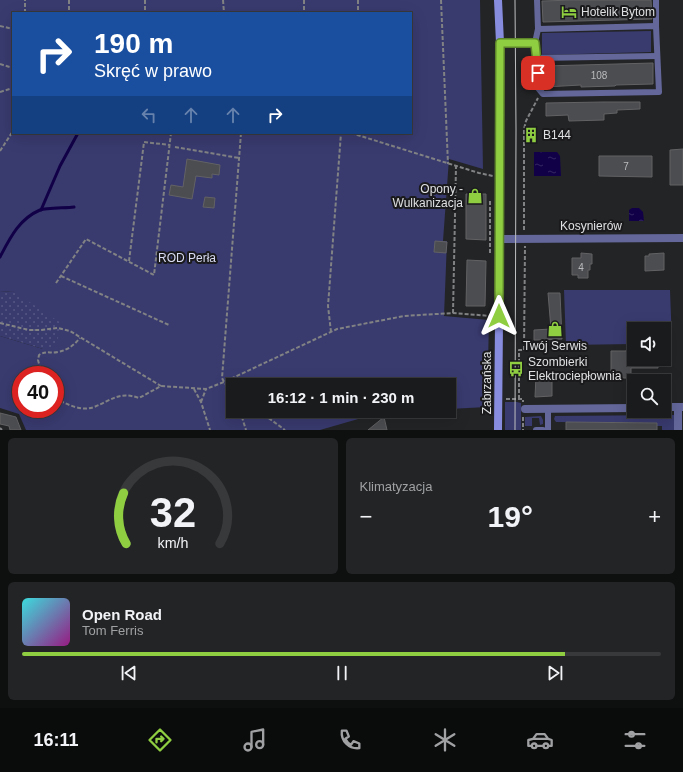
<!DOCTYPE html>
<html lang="pl">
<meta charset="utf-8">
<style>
body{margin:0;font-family:Arial,sans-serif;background:#232425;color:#f1f3f6;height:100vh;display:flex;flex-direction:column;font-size:15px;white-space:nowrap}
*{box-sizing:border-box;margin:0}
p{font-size:13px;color:#9fa1a3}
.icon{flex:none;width:22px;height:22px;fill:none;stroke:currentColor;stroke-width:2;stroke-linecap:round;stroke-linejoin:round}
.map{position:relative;height:430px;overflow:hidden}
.sheet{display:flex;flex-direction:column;gap:8px;padding:8px;background:#0e0f0f;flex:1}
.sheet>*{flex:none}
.banner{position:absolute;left:12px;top:12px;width:400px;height:122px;border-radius:0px;box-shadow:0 4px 16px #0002,0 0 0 1px #38393b;background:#1a4fa0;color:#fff;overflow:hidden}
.controls{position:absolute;left:627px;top:322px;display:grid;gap:8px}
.controls a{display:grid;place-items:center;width:44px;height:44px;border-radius:0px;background:#1a1b1c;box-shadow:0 4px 16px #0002,0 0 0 1px #38393b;font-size:20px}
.speed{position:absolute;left:12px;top:366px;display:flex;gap:8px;font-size:20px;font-weight:700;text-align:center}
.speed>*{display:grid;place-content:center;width:52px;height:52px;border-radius:50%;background:#1a1b1c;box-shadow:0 4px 16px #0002,0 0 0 1px #38393b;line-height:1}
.speed .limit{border:6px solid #d22;background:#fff;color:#111}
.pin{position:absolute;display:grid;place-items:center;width:34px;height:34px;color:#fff;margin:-17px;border-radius:8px;box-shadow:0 2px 6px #0006}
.me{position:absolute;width:44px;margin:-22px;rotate:0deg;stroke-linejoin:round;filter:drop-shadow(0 0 3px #0008)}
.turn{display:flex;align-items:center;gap:14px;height:84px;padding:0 16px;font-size:18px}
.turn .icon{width:52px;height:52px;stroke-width:2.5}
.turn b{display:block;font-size:28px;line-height:34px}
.lanes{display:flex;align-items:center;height:38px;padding:0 16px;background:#0003;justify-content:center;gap:20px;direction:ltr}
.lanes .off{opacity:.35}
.big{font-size:30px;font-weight:800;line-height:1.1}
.sheet .tile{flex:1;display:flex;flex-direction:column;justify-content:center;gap:6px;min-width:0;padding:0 14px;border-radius:6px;background:#232425}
.sheet .dial{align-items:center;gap:0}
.dial svg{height:104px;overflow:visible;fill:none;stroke:#38393b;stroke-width:7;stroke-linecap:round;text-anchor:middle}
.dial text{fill:#f1f3f6;stroke:none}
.song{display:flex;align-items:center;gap:12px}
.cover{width:48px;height:48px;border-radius:6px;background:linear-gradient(135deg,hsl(180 70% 55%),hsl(310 70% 35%))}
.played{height:4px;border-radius:2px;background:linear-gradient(90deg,#8fcd41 85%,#38393b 85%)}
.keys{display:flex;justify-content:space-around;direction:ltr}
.heat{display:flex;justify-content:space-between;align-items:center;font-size:22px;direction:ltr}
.sheet .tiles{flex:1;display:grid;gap:8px;grid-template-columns:1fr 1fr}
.tile:last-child{grid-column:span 2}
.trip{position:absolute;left:226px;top:378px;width:230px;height:40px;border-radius:0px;background:#1a1b1c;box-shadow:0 4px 16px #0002,0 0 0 1px #38393b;font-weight:800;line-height:40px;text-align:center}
.dock{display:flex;height:64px;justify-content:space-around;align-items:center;background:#0a0b0b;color:#9fa1a3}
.dock .icon{width:28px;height:28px}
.dock .current{color:#8fcd41}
.dock b{font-size:18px;color:#f1f3f6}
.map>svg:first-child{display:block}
</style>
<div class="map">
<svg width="683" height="430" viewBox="0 0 683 430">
<defs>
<pattern id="park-dots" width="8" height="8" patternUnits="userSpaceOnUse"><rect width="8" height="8" fill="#393a6e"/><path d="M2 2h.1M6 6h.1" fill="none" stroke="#555682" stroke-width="1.8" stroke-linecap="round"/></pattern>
<pattern id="water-ripples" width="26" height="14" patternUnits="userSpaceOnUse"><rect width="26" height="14" fill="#110047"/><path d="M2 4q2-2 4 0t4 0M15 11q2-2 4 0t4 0" fill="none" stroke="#332561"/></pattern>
</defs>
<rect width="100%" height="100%" fill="#232426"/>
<g fill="#393a6e" fill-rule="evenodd">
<path d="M0,0H480L483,169L449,159L443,241H447L444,316L489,320L487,407L449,409V385H233V411H386L320,430H26L19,414L0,408V336L43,349L13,291L0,292ZM13,13H411V133H13ZM21,375H55V409H21Z"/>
<path d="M651,31V52L542,55V33Z"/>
<path d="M564,290H670L672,343H664V329H634V344L566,345Z"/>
<path d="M505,402H517L521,403V430H505Z"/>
<path d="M674,415V430H662V426H657L656,423L556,422L554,419L555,416Z"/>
<path d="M541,416L543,420V424L540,425L539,418H532V426H525V417Z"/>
</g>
<path fill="url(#park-dots)" d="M13,291L61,323L56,348L43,349L0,336V292Z"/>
<g fill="url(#water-ripples)">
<path d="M534,152H557L560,156L561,176H534Z"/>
<path d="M632,208H639L643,212L644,221H629V210Z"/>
</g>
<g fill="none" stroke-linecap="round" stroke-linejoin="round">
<g stroke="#110047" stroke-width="3">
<path d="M41,210L60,166L78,133"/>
<path d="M0,257C10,238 19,219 40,210C46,208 66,208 74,207"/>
</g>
</g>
<g fill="#4c4d50" stroke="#626265">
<path d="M575,0H651L652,19L543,22L542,1Z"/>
<path d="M653,63V84L616,85L615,86L581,87V85L545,87L544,66Z"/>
<path d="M603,102H640V109L617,110V113L604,114V120L569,121L568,115L546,116V103Z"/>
<rect x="527" y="131" width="8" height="8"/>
<path d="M683,149V185H670V150Z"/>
<path d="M599,156H652V177L599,176Z"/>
<path d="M187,159L220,165L219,175L212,174V178L196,176L192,199L169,195L171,185L183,187Z"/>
<path d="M466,194H486V240L466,239Z"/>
<path d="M205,197L215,198L214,208L203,207Z"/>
<path d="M435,241L447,242L446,253L434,252Z"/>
<path d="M581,253L592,254V264H590V270H588V278H578V275H572V258H581Z"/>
<path d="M664,253V270L645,271V256H649V254Z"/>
<path d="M467,260L486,261L485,306H466Z"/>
<path d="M548,293H560L562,339L534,340V330L551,329Z"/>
<path d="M627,349L634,350V359H658V368H631V378H619V376H611V351H626Z"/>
<path d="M536,376H552V396L535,397Z"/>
<path d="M0,413L16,417L21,430H10L9,426L0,424Z"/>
<path d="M384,417L387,430H368Z"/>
<path d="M566,422L657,423V430H566Z"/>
</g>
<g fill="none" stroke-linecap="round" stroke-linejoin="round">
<g stroke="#818284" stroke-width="2" stroke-dasharray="4 2" stroke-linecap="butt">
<path d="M69,0V13"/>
<path d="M145,0V13"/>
<path d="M223,0L224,13"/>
<path d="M304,0V13"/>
<path d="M358,0V13"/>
<path d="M441,0L448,164"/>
<path d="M25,13V0"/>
<path d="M0,26L13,29"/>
<path d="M0,64L13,68"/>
<path d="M0,92L13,88"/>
<path d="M241,133L222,378L224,382L337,329L404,316L453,313L491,316"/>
<path d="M351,133L479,173L493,176"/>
<path d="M175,147L239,158"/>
<path d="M0,151L13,131"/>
<path d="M524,230V129L526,121L538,98"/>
<path d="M490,253V201"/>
<path d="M129,261L144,142L170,145"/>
<path d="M61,276L169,325"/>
<path d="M56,283L86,239L154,275L171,133"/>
<path d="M453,313L456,166"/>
<path d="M0,323L29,330H41L58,328L70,331L161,386"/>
<path d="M331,332L328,306L341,133"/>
<path d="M42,375L38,360L39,355C47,350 50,354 58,352C68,350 74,345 80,338"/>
<path d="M194,389L201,402L210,430"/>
<path d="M55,398C66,404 82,412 94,407C112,400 119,391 139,398L161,386L206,389L224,382L233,393"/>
<path d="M506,399H523V402"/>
<path d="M519,399V350H524L525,246"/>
<path d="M201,402L206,389"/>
<path d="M240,411L246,430"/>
<path d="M259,411L285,430"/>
<path d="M523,417V430"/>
<path d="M0,428L2,430"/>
</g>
<g stroke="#63679a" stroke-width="6">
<path d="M537,0L538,29L535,43L537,58L538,88L543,94L659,92L656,26L538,29"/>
<path d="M656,0V26"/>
<path d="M500,43H535"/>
<path d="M537,58L657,56"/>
<path d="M548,409V430"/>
<path d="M536,430H543"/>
</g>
<g stroke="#63679a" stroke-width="8">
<path d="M499,239L683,238"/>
<path d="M664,407H682"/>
<path d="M678,407V430"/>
<path d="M525,409L634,408"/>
</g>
<path stroke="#888cdf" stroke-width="8" d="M498,0L500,43V216L498,430"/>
<path stroke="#bfc0c1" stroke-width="1" d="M515,430L516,129L515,0"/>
</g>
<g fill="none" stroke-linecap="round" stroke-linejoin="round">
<g stroke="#5d852a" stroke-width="10">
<path id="route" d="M499,316L500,43H535L538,73"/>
</g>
<use href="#route" stroke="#8fcd41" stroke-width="7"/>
</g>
<defs>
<g id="hotel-bare" transform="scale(1.2)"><path d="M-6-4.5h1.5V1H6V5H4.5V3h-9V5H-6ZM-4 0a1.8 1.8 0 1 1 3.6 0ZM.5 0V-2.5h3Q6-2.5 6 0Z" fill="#8fcd41" stroke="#1a1a1d" stroke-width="2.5" paint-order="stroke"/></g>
<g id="building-bare" transform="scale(1.2)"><path d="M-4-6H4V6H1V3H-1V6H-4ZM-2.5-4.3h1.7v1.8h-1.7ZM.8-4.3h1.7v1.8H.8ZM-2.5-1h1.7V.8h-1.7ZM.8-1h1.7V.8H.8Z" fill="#8fcd41" stroke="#1a1a1d" stroke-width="2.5" paint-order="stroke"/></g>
<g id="shop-bare" transform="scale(1.2)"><path d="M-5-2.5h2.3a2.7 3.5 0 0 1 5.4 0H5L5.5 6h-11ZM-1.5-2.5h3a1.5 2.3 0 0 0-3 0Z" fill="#8fcd41" stroke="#1a1a1d" stroke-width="2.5" paint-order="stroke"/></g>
<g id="bus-bare" transform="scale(1.2)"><path d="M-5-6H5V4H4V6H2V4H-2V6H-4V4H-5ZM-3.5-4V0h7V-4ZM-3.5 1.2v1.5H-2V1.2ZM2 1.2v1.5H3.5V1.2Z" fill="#8fcd41" stroke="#1a1a1d" stroke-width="2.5" paint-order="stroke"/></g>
</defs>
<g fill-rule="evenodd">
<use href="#hotel-bare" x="569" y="12"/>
<use href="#building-bare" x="531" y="135"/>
<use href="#shop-bare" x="475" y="196"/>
<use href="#shop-bare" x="555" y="329"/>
<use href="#bus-bare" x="516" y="369"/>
</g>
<g text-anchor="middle" stroke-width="4" stroke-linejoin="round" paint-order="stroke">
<g font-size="10" fill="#babbbd">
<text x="599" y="79">108</text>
<text x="626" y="170">7</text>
<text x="581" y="271">4</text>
</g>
<g font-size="12" fill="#dfe0e1" stroke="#1a1a1d" text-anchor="start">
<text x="581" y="16">Hotelik Bytom</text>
<text x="543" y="139">B144</text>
<text x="463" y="193" text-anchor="end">Opony -<tspan x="463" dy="14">Wulkanizacja</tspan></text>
<text x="555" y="350" text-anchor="middle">Twój Serwis</text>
<text x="528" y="366">Szombierki<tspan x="528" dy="14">Elektrociepłownia</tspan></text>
</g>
<g font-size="12" fill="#dfe0e1" stroke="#1a1a1d">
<text x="591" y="230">Kosynierów</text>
<text transform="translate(487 383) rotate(-90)" y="4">Zabrzańska</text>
</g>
<g font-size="12" fill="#d8dbf1" stroke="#1a1a1d">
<text x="187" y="262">ROD Perła</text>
</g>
</g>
</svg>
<div class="controls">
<a><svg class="icon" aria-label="sound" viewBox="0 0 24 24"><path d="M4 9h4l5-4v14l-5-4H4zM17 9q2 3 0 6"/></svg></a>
<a><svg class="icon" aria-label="search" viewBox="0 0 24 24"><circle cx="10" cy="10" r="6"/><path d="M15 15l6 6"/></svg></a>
</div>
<div class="speed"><div class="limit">40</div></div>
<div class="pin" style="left:538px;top:73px;background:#d93025"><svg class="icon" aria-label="arrive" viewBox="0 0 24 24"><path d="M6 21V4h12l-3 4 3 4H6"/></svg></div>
<svg class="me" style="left:499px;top:316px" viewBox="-20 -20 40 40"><path d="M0-17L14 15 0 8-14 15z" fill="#8fcd41" stroke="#fff" stroke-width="4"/></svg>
<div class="trip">16:12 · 1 min · 230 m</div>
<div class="banner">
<div class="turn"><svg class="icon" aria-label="right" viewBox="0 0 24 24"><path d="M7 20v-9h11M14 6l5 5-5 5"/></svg><div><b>190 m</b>Skręć w prawo</div></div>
<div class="lanes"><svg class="icon off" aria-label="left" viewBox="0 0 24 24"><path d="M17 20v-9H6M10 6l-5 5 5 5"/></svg><svg class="icon off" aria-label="ahead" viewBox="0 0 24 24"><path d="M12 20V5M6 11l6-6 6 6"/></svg><svg class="icon off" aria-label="ahead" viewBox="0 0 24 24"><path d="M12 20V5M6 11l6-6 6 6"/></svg><svg class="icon" aria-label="right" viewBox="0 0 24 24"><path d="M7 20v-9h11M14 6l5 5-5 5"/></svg></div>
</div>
</div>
<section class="sheet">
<div class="tiles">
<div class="tile dial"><svg viewBox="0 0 100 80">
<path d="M14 69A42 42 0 1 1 86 69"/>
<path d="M14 69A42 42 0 0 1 12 30" stroke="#8fcd41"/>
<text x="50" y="56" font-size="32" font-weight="700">32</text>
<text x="50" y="72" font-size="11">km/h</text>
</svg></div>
<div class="tile"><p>Klimatyzacja</p>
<div class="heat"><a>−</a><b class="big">19°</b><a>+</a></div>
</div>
<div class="tile">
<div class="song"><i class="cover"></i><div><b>Open Road</b><p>Tom Ferris</p></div></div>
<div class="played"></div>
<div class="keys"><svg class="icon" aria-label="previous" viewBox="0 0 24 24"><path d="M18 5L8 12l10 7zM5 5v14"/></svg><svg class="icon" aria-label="pause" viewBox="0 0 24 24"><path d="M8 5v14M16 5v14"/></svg><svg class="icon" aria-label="next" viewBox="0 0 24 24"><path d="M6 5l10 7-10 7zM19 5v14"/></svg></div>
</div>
</div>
</section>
<nav class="dock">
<b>16:11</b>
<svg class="icon current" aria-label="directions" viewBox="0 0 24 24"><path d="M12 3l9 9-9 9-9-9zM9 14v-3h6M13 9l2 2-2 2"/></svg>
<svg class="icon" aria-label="music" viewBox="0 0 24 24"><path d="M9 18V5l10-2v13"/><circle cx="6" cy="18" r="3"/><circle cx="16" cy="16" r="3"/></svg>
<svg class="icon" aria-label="phone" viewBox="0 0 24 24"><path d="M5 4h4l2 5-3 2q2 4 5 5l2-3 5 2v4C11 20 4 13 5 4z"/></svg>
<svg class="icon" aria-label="climate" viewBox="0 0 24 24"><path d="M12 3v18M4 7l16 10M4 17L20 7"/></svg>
<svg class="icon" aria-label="car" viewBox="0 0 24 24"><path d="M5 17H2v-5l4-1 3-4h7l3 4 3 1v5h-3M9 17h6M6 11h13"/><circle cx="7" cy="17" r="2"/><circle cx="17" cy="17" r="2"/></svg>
<svg class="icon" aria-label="filters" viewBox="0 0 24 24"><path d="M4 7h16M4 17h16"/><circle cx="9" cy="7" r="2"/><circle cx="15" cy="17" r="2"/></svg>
</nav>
